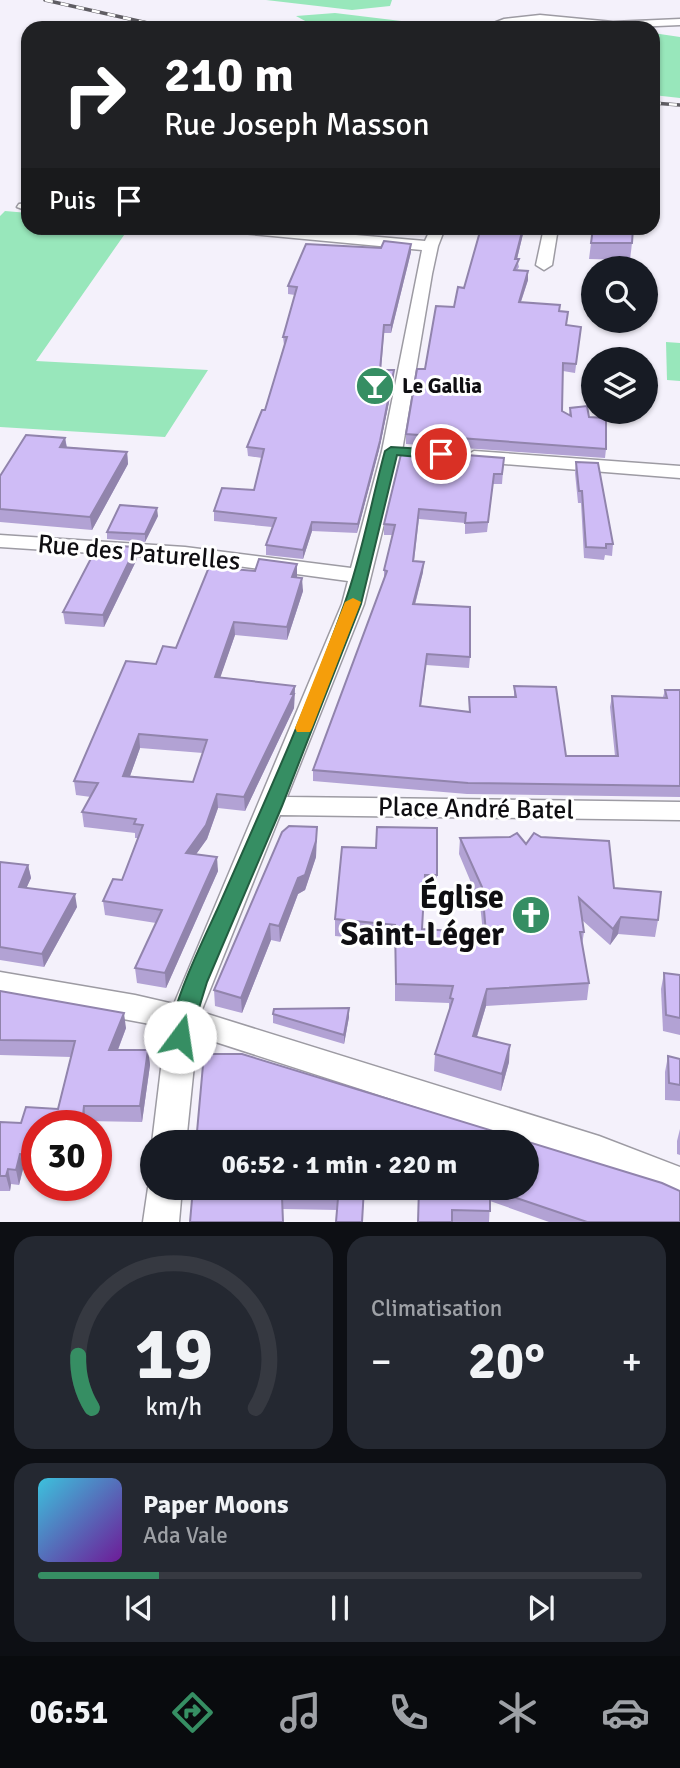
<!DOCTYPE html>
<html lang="fr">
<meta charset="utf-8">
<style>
body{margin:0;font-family:Signika,sans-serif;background:#242831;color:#f1f3f6;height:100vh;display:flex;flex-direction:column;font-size:26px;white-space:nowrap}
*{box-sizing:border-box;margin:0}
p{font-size:23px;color:#9ea1a6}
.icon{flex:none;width:38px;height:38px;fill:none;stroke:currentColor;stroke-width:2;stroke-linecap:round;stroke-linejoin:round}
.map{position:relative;height:1222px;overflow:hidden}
.drawer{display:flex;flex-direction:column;gap:14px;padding:14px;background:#0d0f14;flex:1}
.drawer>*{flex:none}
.banner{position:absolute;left:21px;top:21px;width:639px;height:214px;border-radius:21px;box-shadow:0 2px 5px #0004;background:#202124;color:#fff;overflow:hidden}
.tools{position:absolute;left:581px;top:256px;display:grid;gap:14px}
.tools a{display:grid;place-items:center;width:77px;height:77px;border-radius:50%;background:#171b24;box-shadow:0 2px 5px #0004;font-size:35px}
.speed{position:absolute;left:21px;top:1110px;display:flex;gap:14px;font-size:35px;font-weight:700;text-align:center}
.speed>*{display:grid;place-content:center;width:91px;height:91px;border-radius:50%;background:#171b24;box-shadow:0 2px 5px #0004;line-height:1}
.speed .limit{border:10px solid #d22;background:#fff;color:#111}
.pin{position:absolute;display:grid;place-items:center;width:60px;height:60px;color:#fff;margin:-30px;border:4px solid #fff;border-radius:50%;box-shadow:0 2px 7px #0007}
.me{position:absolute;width:77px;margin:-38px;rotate:14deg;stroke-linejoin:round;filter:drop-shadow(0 0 5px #0008)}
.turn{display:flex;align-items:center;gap:24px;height:147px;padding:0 28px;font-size:32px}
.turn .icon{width:91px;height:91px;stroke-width:2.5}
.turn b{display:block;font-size:49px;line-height:60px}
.then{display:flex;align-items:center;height:66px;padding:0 28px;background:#0003;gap:14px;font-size:26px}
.big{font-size:52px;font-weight:800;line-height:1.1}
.drawer .tile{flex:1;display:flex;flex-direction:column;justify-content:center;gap:10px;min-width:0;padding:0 24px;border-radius:21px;background:#242831}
.drawer .dial{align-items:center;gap:0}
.dial svg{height:182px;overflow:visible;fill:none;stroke:#363941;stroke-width:7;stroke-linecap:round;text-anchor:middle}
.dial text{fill:#f1f3f6;stroke:none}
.song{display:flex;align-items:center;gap:21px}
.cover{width:84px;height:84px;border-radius:10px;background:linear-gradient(135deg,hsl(190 70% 55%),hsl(280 70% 35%))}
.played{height:7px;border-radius:4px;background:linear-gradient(90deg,#368e63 20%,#363941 20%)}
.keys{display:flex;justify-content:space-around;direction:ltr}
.heat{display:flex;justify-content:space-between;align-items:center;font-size:38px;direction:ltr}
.drawer .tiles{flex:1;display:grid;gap:14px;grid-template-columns:1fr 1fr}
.tile:last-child{grid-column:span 2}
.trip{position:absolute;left:140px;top:1130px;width:399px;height:70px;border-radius:35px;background:#171b24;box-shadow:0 2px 5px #0004;font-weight:800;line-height:70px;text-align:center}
.menu{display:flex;height:112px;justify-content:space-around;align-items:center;background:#090b0e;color:#9ea1a6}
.menu .icon{width:49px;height:49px}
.menu .selected{color:#368e63}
.menu b{font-size:32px;color:#f1f3f6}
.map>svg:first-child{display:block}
</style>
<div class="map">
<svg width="680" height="1222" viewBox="0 0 680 1222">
<rect width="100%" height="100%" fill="#f4f1fb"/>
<g fill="#98e7bb">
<path d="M266,0H392L390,6L352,10Z"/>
<path d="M335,13L459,28H318L296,16Z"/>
<path d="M653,33L680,37V98L653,95Z"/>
<path d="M5,211L28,213V228H129L36,361L208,370L165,437L0,427V216Z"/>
<path d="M666,342L680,343V381L667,380Z"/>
</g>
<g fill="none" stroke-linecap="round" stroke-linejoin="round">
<g stroke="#9d9ba3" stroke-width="3">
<g id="minor">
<path d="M540,15L613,22L680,19V25L611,28L540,21L481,28L504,19Z"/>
<path d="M28,203V211L17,207L19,204Z"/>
<path d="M224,228H275L425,241L431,228H445L438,246L432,274L402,451L364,604L287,797L680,802V820L280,815L201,1012L599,1136L680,1167V1199L593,1164L197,1036L186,1143H152L166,1027L0,996V972L135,995L174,1004L342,604L348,581L185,559L0,547V535L185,547L351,568L382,451L422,250L231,232Z"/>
<path d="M544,228H558L552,265L544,270L536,265Z"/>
<path d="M474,451L680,466V478L467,461L464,457Z"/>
<path d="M152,1178V1188H182L179,1222H143L148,1188Z"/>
</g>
</g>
<use href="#minor" fill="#fff" fill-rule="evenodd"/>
<g stroke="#5f5d63" stroke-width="3.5">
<g id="rail">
<path d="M45,0L170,28"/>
<path d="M653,103L680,105"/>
</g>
</g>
<use href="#rail" stroke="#fff" stroke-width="2.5" stroke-dasharray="8" stroke-linecap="butt"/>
</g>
<g fill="#b2a2d4" fill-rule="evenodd">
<path d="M477,228L523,234L517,259L519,267L517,270L528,280L521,302L559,311L567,325L580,335L575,373L563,371L562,411L569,415L570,408L589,417L606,449L605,458L406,444V434L425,369L464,288L479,235H476Z"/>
<path d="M591,243H632L630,260L589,259Z"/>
<path d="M411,244V252L391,333H384L381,370L394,378L379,450L357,533L312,531L303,559L266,555V545L272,527L214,521V511L254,490L262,458L248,456L247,447L265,410L284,345L283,337L295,295L288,294V286L381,248Z"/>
<path d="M65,438L67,447L127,452L128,464L92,530L0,522V476Z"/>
<path d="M504,458L502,484H493L487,532L465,534V523L419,519L414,561L423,572L415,605L470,657L469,668L426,665L421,706L469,712V697H514V686L566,756H615L610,707L612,696L663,697L665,690H680V797L467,794L313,781V770L384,579V570L392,535H384V524Z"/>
<path d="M576,462L613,544L612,556L605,555L604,560L584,558L581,503H578L575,473Z"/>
<path d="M158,516L145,542L107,539V532Z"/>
<path d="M137,559L104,627L65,624L63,612Z"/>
<path d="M297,577L303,591L287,640L235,635L220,677L295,686L294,708L245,811L218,808L207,839L196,854L218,871L166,988L137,983L135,968L156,923L105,915L103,901L122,880L138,838H135V833L84,827L82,812L91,797L76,795L74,781L156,664L176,648ZM140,748L203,753L193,782L130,776Z"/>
<path d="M317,827L316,857L305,890L298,894L280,942L271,940L242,1013L215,1006L214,990Z"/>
<path d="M460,838L526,844L614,888L658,920L655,937L618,934L610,945L582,920L584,932L582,945L589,983L587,1000L486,1006L477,1037L509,1062L501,1091L434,1071L435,1054L449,1011V1003L395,1001V942L335,936V919L342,847L437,875L436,891L424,892L422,929L483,933L480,904L459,854Z"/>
<path d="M0,862L28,865L31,878L26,888L77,907L44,967L0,960Z"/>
<path d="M664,973L680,975V1035L663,1031L661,989Z"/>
<path d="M0,991L126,1028L118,1050H148L150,1065L142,1122L86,1121V1125H37V1170L23,1169L19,1185L11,1184L10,1191H0V1122L21,1123L58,1109L71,1057L0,1055Z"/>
<path d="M273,1014L349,1017L344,1044L273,1023Z"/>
<path d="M204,1054H242L662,1183L680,1191V1222H549L490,1201L489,1222H418V1188H527V1143H196Z"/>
<path d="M668,1056L680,1059V1101L665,1100V1072Z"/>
<path d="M680,1129V1155L677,1154V1141Z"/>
<path d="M193,1188H365L362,1222H336L337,1210L283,1209Z"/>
</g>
<g fill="#9184ac">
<path d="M523,228V234L515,267V259Z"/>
<path d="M411,244V252L391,333V325Z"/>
<path d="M528,271V280L518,310L519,302Z"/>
<path d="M394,370V378L379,450L357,533L358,524Z"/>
<path d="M65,438L67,450L60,447Z"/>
<path d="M127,452L128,464L92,530L90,517Z"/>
<path d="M157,508L158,516L145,542V534Z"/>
<path d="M312,522V531L303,559V550Z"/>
<path d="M136,547L137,559L104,627L103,615Z"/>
<path d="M424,562L423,572L412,615L413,604Z"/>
<path d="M297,564V577H292Z"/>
<path d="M302,578L303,591L287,640V627Z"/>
<path d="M234,622L235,635L216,690L215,677Z"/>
<path d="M295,686L294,708L245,811L244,797Z"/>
<path d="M139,734L140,748L125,790L123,776Z"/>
<path d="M217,794L218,808L207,839L187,867L186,853Z"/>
<path d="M317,827L316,857L305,890L298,894L280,942L279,926Z"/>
<path d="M217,857L218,871L166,988L165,973Z"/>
<path d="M28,865L31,878L21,900L19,887Z"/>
<path d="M75,894L77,907L44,967L42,954Z"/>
<path d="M621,917L618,934L610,945L613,929Z"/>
<path d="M270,924L271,940L242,1013L241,998Z"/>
<path d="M487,989L486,1006L472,1052L473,1036Z"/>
<path d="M349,1008V1017L344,1044V1035Z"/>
<path d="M124,1013L126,1028L112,1065L109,1050Z"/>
<path d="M510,1045L509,1062L501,1091L502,1074Z"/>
<path d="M148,1050L150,1065L142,1122L140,1106Z"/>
<path d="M84,1106L86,1125H82Z"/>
<path d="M20,1154L23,1169L19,1185L16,1170Z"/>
<path d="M8,1169L11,1184L10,1191L6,1176Z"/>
</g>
<g fill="#cfbcf6" stroke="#9184ac" stroke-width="2" fill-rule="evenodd">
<path d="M479,228H523L515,259H519L514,270L528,271L519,302L560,305L559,311L568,312L566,325L581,327L576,364L563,363L562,411L571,416L570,408L587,406L589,417L606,418V449L406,434L417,369H425L436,306L454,307L458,287L464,288L481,228Z"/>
<path d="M593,228H633L632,243H591Z"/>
<path d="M384,241L411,244L391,325H384L380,370H394L380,441L358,524L312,522L303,550L266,545L276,518L214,511L222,488L254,490L264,449L247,447L262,410H265L287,337H283L297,287L288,286L306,244L381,248Z"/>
<path d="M26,435L65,438L60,447L127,452L90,517L0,509V476Z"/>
<path d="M402,450L504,458L502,474H494L488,522L465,523L466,513L419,509L413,561L424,562L413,604L470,607V657L427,654L420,706L470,712L469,697H516L514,686L556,687L566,756H618L612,696L667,698L665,690H680V786L468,783L313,770L387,571L384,570L395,525L384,524Z"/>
<path d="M576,462L598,463L613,544H606V548L586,547L582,491H579Z"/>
<path d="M120,505L157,508L145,534L107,532Z"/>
<path d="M98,545L136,547L103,615L63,612Z"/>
<path d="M259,559L297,564L292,577L302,578L287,627L234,622L215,677L295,686L291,694H294L244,797L217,794L206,825L186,853L217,857L165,973L135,968L162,910L103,901L113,879L122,880L143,825L134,824L136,819L82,812L98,783L74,781L126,661L156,664L163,646L176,648L209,567L255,571ZM139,734L207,740L193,782L123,776Z"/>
<path d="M289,826L317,827L316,841L305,875L298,878L279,926L270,924L241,998L214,990L282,832Z"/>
<path d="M377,827L437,828V875H425L422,929L486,933L482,887L460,838L510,837L517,833L526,844L534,833L541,837L609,841L614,888L661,892L658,920L621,917L613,929L579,898L584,932H580L589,983L487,989L473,1036L510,1045L502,1074L435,1054L453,999L450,998L453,986L396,984L395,925L335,919L342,847L376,848Z"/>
<path d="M0,862L28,865L19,887L75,894L42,954L0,947Z"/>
<path d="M664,973L680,975V1018L666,1015Z"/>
<path d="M0,991L124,1013L109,1050H148L140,1106H84L82,1125H37V1155L20,1154L16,1170L8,1169L6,1176H0V1122L21,1123L26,1107L58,1109L75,1041L0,1040Z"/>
<path d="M349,1008L344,1035L273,1014L274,1009Z"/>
<path d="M204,1054H242L662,1183L680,1191V1222H587L490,1189V1211L452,1210V1222H418L419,1188H527V1143H387L368,1137L367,1143H196Z"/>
<path d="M668,1056L680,1059V1085L669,1083Z"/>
<path d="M193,1188H364L362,1222H336L338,1198L282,1197L283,1222H190Z"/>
</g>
<path fill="#368e63" stroke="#235c40" stroke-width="2" d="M391,447L441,450L448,454L441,459L397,455L361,604L282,806L207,982L188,1044L180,1046L172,1044C162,1022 206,934 217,910C261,810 307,709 344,605C362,556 371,502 385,451Z"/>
<path fill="#f59e0b" d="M353,598L361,602L312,728L310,732H297L295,728L345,602Z"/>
<defs>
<g id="bar-disc" transform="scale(2.0125)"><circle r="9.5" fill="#368e63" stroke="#fff"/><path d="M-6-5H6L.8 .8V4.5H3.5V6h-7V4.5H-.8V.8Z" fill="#fff"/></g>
<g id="church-disc" transform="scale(2.0125)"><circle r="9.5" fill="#368e63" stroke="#fff"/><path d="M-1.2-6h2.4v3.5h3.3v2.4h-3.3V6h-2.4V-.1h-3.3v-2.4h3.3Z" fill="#fff"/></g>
</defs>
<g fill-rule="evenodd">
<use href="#bar-disc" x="375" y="386"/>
<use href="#church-disc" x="531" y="915"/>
</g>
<g text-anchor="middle" stroke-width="6" stroke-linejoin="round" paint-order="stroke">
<g font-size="21" font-weight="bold" fill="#0f0e12" stroke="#fff" text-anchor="start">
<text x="402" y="393">Le Gallia</text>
</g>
<g font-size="26" fill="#0f0e12" stroke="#fff">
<text transform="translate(139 552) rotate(5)" y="9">Rue des Paturelles</text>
<text transform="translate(476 808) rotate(1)" y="9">Place André Batel</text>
</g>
<g font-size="32" font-weight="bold" fill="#0f0e12" stroke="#fff" text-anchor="end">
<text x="504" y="908">Église<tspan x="504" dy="37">Saint-Léger</tspan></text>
</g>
</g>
</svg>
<div class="tools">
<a><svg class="icon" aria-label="search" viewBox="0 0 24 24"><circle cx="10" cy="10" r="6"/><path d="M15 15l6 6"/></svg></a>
<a><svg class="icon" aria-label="layers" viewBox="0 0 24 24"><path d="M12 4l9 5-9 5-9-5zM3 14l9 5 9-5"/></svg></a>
</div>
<div class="speed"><div class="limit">30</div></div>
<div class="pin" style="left:441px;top:454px;background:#d93025"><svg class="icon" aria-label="arrive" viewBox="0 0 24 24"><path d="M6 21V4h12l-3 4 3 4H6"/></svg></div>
<svg class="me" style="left:180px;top:1037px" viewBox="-20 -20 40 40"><circle r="19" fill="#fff"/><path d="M0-13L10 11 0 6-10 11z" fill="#368e63"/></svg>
<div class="trip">06:52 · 1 min · 220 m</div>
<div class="banner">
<div class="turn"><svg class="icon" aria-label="right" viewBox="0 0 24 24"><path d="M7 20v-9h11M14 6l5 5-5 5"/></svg><div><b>210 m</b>Rue Joseph Masson</div></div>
<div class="then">Puis<svg class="icon" aria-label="arrive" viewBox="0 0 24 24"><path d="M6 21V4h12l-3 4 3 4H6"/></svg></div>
</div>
</div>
<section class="drawer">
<div class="tiles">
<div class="tile dial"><svg viewBox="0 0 100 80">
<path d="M14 69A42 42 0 1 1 86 69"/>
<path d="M14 69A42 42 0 0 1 8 46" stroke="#368e63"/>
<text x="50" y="56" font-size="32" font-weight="700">19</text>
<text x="50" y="72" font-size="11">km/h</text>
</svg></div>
<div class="tile"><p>Climatisation</p>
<div class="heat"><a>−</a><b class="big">20°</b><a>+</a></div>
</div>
<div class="tile">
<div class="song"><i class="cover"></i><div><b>Paper Moons</b><p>Ada Vale</p></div></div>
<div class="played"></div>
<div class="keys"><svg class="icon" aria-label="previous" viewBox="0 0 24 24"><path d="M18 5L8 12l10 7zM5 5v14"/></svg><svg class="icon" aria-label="pause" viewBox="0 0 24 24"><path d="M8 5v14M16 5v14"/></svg><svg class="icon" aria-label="next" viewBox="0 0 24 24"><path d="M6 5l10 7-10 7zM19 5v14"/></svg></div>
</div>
</div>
</section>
<nav class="menu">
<b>06:51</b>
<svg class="icon selected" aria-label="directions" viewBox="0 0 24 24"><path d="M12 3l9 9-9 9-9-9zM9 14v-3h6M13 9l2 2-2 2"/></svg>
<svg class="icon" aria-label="music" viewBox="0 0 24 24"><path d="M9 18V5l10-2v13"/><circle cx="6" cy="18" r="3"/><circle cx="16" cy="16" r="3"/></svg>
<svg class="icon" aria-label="phone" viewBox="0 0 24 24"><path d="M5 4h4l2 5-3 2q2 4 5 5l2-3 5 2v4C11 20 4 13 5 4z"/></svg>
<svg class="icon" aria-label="climate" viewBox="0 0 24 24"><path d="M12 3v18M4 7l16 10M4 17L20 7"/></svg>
<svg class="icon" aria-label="car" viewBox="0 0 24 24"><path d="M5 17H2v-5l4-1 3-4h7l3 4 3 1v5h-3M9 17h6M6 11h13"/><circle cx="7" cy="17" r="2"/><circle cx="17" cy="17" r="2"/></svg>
</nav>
